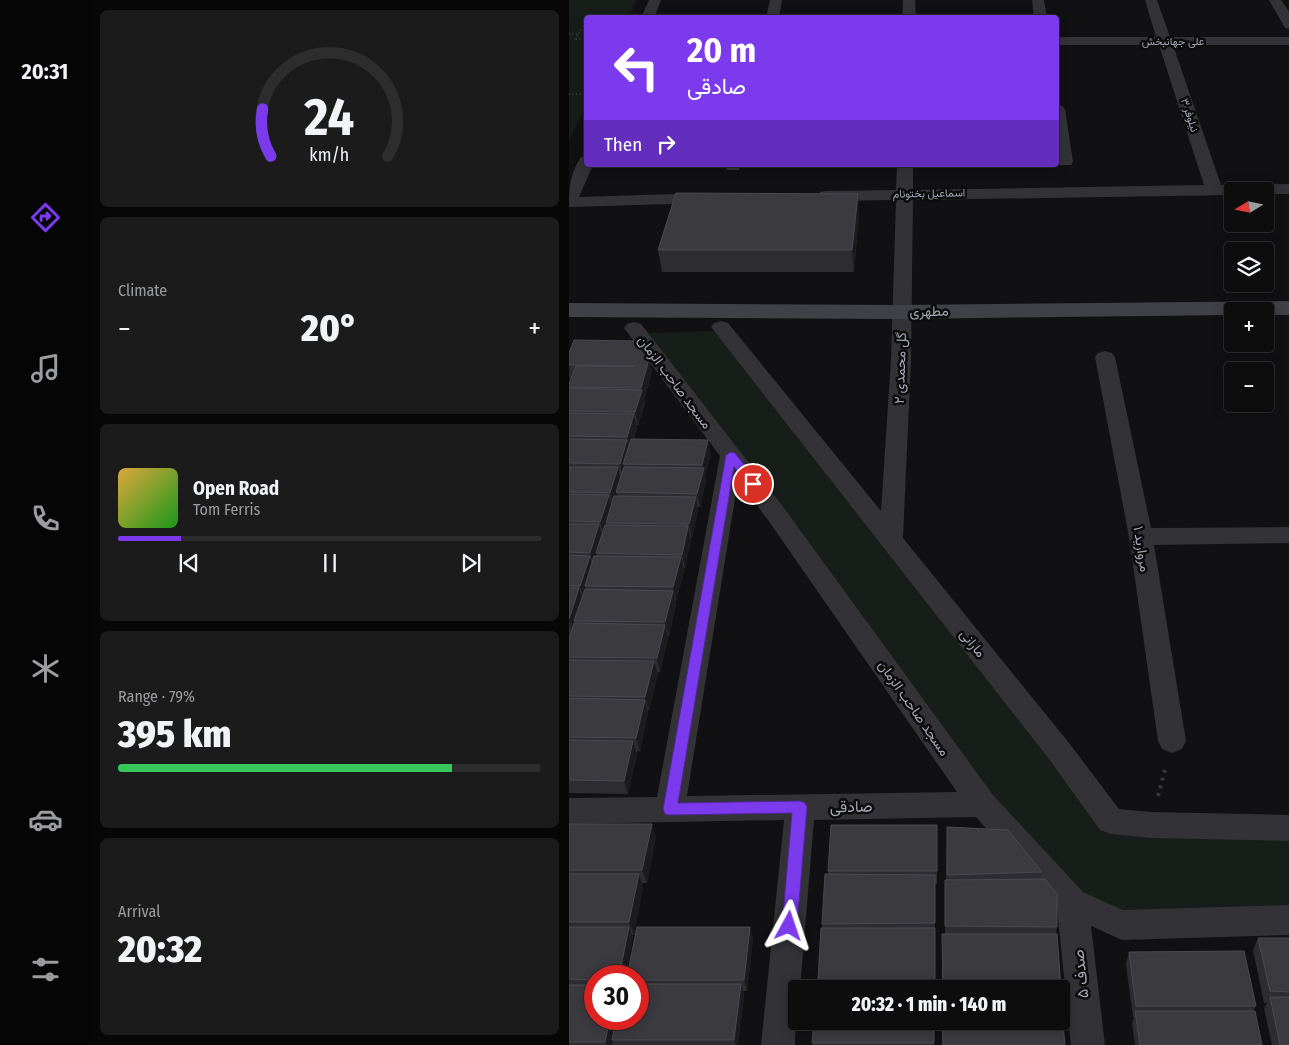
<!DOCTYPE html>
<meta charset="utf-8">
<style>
body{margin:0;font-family:"Fira Sans Condensed",Vazirmatn,sans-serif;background:#1b1b1c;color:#f1f3f6;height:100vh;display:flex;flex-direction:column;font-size:19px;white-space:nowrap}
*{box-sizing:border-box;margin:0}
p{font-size:16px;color:#9a9c9e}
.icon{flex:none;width:28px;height:28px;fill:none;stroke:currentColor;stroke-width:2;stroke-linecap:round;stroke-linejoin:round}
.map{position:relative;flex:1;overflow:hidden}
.panel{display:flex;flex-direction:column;gap:10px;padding:10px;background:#070708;width:479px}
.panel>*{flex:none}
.guide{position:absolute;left:15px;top:15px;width:475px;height:152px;border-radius:5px;box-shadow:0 2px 12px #0003,0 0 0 1px #2d2d2e;background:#7c3aed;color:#fff;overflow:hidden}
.needle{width:32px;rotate:260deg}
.fabs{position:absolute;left:655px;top:182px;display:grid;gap:10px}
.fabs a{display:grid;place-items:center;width:50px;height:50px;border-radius:5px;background:#0d0d0e;box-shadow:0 2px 12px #0003,0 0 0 1px #2d2d2e;font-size:25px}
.speed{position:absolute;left:15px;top:965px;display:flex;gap:10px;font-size:25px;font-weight:700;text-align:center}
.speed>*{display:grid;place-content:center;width:65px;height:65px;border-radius:50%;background:#0d0d0e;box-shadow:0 2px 12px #0003,0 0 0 1px #2d2d2e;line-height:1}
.speed .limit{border:8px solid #d22;background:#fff;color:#111}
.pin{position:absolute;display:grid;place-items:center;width:42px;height:42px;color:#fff;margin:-21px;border:2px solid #fff;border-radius:50%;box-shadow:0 1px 5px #0007}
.me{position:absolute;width:55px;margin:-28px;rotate:5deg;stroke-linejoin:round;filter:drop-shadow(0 0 4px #0008)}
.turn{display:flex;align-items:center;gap:18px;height:105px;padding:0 20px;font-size:22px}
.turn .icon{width:65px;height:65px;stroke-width:2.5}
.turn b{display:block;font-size:35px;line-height:42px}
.then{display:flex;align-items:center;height:48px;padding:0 20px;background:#0003;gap:10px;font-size:19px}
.big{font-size:38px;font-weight:800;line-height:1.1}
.panel .widget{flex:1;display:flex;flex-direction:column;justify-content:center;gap:8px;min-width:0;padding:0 18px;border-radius:8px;background:#1b1b1c}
.panel .dial{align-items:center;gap:0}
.dial svg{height:130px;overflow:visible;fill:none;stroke:#2d2d2e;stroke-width:7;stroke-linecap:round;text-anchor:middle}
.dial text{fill:#f1f3f6;stroke:none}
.song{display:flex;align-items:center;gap:15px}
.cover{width:60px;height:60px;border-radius:8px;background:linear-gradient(135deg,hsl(40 70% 55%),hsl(120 70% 35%))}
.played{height:5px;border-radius:2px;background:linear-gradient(90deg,#7c3aed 15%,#2d2d2e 15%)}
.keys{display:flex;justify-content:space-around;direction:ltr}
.heat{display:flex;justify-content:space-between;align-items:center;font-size:28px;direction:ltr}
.charge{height:8px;border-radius:4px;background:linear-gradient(90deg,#34c759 79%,#2d2d2e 0)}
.trip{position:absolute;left:219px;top:980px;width:282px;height:50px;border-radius:5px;background:#0d0d0e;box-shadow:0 2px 12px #0003,0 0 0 1px #2d2d2e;font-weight:800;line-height:50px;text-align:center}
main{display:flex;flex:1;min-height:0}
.menu{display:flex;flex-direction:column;width:90px;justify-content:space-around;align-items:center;background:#050506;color:#9a9c9e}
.menu .icon{width:35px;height:35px}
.menu .on{color:#7c3aed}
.menu b{font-size:22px;color:#f1f3f6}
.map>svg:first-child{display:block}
</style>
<main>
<nav class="menu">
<b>20:31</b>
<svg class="icon on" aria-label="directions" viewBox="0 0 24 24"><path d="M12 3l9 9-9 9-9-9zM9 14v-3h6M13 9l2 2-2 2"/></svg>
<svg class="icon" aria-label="music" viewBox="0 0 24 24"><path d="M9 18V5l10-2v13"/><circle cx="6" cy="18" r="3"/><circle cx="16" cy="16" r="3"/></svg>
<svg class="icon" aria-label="phone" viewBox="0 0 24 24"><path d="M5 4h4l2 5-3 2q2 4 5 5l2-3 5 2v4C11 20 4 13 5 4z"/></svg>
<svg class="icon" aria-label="climate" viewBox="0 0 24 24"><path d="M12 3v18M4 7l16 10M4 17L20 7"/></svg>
<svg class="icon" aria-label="car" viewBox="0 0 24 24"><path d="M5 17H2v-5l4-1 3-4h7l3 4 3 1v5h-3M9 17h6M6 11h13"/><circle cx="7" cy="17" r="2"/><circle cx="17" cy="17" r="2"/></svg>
<svg class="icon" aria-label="filters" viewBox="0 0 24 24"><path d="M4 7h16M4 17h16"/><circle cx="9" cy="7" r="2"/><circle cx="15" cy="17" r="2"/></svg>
</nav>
<section class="panel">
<div class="widget dial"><svg viewBox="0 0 100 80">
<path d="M14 69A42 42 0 1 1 86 69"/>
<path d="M14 69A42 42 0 0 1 9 40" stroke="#7c3aed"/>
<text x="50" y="56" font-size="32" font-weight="700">24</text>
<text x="50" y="72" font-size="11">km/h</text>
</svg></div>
<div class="widget"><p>Climate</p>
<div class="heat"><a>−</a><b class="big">20°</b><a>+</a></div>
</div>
<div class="widget">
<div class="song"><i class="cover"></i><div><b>Open Road</b><p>Tom Ferris</p></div></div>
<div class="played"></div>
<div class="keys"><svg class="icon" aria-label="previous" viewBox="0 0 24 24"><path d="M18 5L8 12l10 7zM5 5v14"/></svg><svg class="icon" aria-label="pause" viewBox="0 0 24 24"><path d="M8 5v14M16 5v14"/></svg><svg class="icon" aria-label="next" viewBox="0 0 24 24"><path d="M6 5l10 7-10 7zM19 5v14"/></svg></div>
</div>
<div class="widget"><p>Range · 79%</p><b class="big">395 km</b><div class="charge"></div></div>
<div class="widget"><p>Arrival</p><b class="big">20:32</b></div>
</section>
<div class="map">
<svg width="721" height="1045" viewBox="0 0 721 1045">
<rect width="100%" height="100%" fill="#111113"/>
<g fill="#171d19">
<path d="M0,0H68L60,17L18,18L17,105L0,141Z"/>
<path d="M149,331L524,812L720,836V909L555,913L508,891L427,802L77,333Z"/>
</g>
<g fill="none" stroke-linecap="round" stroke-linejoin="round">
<g stroke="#38393e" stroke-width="2" stroke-dasharray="1 2.5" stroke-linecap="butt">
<path d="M0,34H9"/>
<path d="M6,39L14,27H18"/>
<path d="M7,39H18"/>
<path d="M0,94H18"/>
</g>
<path stroke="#38393e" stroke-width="4" stroke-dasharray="3 5" stroke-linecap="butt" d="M589,796L597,766"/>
<g fill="#323237" fill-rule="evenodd">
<path d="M80,0H92L85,18H72Z"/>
<path d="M201,0H213L210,18H197Z"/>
<path d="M334,0H346L347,18H333Z"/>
<path d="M463,0H475L478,18H465Z"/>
<path d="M576,0H588L601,37H721V45H604L652,185L721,184V194H696V191H664V195L344,200L342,359L334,538L500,743L550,809L582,812L721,815V841L582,838L542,834L531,830L480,759L142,327L145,323L152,321L159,323L312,511L322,359L327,200L257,201L251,200L249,196L251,192L257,191L327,190L328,165H344V190L635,185L590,45H488V37H587Z"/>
<path d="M700,0H712L721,13V29L716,28Z"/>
<path d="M488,104L493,106L496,109L504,162L502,165H490L488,159Z"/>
<path d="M18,155V165H24L10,197L136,193L142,194L144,198L142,202L136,203L0,207C0,187 1,174 12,157Z"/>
<path d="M156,165H172L170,170H158Z"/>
<path d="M65,322L72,324L215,508L424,795L514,892L554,910L721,905V935L553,940L522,926L536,1045H502L488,908L407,817L245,820L231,989H228L226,1045H192L215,820L0,824V798L88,797L151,456L55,328L58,324ZM169,480L199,520L388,792L118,796Z"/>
<path d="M536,351L543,353L546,357L582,528L721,527V543L585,545L617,741L613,749L603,753L593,749L589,741L560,537L526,357L529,353Z"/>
</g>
<path fill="#404147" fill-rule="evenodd" d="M721,301V315H696V311H664V315L333,319L0,317V303L333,305Z"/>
</g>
<g fill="#2d2d31">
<path d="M290,215L285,272H93L89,250Z"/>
<path d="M0,353L80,359L83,372L75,401L76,403L69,425H68V427L65,439L142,454L136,477L137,481L131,507H129V511L123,538H122V540L116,568H114L115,571L107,601H106L107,604L100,636H99V638L91,672H88L89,674L80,710H79V713L71,751H68V754L59,794L0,793V384L2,378H0Z"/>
<path d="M0,824L87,837L78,883H73L74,886L65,935H63L64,939L26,976V1019H69V976L181,927L184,939L178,991H174L175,996L169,1045H0Z"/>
<path d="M368,825V884H366V989H247L249,986V980L253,928V924L259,874V871Z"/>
<path d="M378,827L473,872L472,879L488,927L487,934L491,989H373V947L376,934V880H377Z"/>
<path d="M689,938H721V1045H703L695,1008L698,1003H695L684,950Z"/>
<path d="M560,952L687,1006L684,1011L693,1045H566L563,1023L565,1017H564L557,964Z"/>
<path d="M365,1021V1045H244L243,1043Z"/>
</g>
<g fill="#1c1c1f">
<path d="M289,194L290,215L285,272L283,250Z"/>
<path d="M80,359L83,372L69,425L66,412Z"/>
<path d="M65,414L68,427L61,450L58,437Z"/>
<path d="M58,440L61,453L54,464L56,471L54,477L51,464Z"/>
<path d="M139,440L142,454L136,477L137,481L131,507L128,494L134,469L133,465Z"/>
<path d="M49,467L52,481L47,492L48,495L44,507L41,493Z"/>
<path d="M40,495L43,508L37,523L38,526L35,535L31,522Z"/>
<path d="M127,497L129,511L123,538L120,524Z"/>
<path d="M30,524L34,538L27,553L28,556L25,566L21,553Z"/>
<path d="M119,526L122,540L116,568L113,555Z"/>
<path d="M21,556L24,569L16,586L18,590L15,599L11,586Z"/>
<path d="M112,557L115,571L107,601L104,587Z"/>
<path d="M10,588L14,601L5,621L7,625L4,633L0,619Z"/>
<path d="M104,591L107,604L100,636L96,622Z"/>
<path d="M96,625L99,638L91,672L88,658Z"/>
<path d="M85,661L89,674L80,710L76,697Z"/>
<path d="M76,700L79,713L71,751L67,738Z"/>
<path d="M64,741L68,754L59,794L55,781Z"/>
<path d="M83,824L87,837L78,883L73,870Z"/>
<path d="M70,874L74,886L65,935L60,922Z"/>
<path d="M60,927L64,939L57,976H50Z"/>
<path d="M181,927L184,939L178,991L175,980Z"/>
<path d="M172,984L175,996L169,1045H167L165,1040Z"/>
<path d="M41,1019H48L43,1045H38L36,1042Z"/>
</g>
<g fill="#3a3a3f" stroke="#4a4b51">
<path d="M107,193L289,194L283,250H89Z"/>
<path d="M5,340L68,341L80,359L72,388L0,387V384L7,366H65L0,365V353Z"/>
<path d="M0,388L73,390L66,412L0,411Z"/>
<path d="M0,413L65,414L58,437L0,436Z"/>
<path d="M0,439L58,440L51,464L0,463Z"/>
<path d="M62,439L139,440L133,465L54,464Z"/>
<path d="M0,467H49L41,493L0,492Z"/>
<path d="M55,467L135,468L128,494L47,492Z"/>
<path d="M0,494L40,495L31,522L0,521Z"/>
<path d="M45,496L127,497L120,524L37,523Z"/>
<path d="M0,524H30L21,553L0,552Z"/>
<path d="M36,525L119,526L113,555L27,553Z"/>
<path d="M0,555L21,556L11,586H0Z"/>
<path d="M25,556L112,557L104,587L16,586Z"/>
<path d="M0,588H10L0,619Z"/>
<path d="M16,589L104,591L96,622L5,621Z"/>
<path d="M5,623L96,625L88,658L0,657V639Z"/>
<path d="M0,660L85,661L76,697L0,696Z"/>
<path d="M0,698L76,700L67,738L0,737Z"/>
<path d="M0,740L64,741L55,781L0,780Z"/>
<path d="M0,824H83L73,870H0Z"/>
<path d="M262,825H368V871H259Z"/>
<path d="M378,827L439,830L473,872L378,875Z"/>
<path d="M0,874H70L60,922H0Z"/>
<path d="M256,874L366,875V923L253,924Z"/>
<path d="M476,879L488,894V927L376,926V880Z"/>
<path d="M0,927H60L50,976H26V980L0,979Z"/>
<path d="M68,927H181L175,980H69V976H58Z"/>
<path d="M252,928H366V981L249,980Z"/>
<path d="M373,934H488L492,988L374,987Z"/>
<path d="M689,938H721V992L701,991Z"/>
<path d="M675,951L687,1006H567L560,952Z"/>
<path d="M69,984H172L165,1040H43L47,1019H69Z"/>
<path d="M0,985H26V1019H41L36,1042H0Z"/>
<rect x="247" y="986" width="118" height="3"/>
<path d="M701,997H721V1045H711Z"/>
<path d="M492,1005L496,1045H374L373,1021H492Z"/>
<path d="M566,1011H686L693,1045H571Z"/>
<path d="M245,1021H365V1043H243Z"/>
</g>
<path fill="#7c3aed" stroke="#51269a" d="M162,452L166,453L190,484L188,487H180L165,467L109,803L231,801L236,803L238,807L228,926L226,931L220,933L215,931L213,926L223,813L101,815L96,814L94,809L157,455Z"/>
<g text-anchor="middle" stroke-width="5" stroke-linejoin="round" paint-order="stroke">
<g font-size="11" fill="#a3a5b3" stroke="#0c0c0d">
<text x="604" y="45">علی جهانبخش</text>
<text transform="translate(621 115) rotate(72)" y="4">نیلوفر ۳</text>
<text transform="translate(360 193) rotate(-1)" y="4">اسماعیل بختونام</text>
</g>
<g font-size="14" fill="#a3a5b3" stroke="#0c0c0d">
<text transform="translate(360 311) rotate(-1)" y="5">مطهری</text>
<text transform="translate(331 368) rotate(-88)" y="5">گل محمدی ۲</text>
<text transform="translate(106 382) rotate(53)" y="5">مسجد صاحب الزمان</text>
<text transform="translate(573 549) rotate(81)" y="5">مروارید ۱</text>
<text transform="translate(404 643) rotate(51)" y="5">مارانی</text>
<text transform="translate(345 708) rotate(55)" y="5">مسجد صاحب الزمان</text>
</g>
<g font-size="16" fill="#a3a5b3" stroke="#0c0c0d">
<text transform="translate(282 806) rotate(-1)" y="6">صادقی</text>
<text transform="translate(511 974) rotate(-96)" y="6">صدف ۵</text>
</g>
</g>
</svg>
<div class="fabs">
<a><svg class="needle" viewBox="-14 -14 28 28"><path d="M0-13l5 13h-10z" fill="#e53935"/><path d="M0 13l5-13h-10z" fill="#9a9c9e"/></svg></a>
<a><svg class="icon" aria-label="layers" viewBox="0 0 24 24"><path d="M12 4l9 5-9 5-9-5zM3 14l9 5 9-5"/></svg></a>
<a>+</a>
<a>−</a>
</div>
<div class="speed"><div class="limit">30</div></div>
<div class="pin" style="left:184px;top:484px;background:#d93025"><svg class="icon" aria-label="arrive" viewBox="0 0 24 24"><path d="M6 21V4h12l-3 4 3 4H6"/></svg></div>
<svg class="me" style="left:220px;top:926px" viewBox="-20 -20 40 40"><path d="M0-17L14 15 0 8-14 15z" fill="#7c3aed" stroke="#fff" stroke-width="4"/></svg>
<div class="trip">20:32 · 1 min · 140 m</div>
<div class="guide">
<div class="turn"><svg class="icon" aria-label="left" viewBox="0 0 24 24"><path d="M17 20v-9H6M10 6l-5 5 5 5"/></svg><div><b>20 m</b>صادقی</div></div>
<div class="then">Then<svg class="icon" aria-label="right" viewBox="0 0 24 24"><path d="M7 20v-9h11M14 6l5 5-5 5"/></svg></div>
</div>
</div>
</main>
